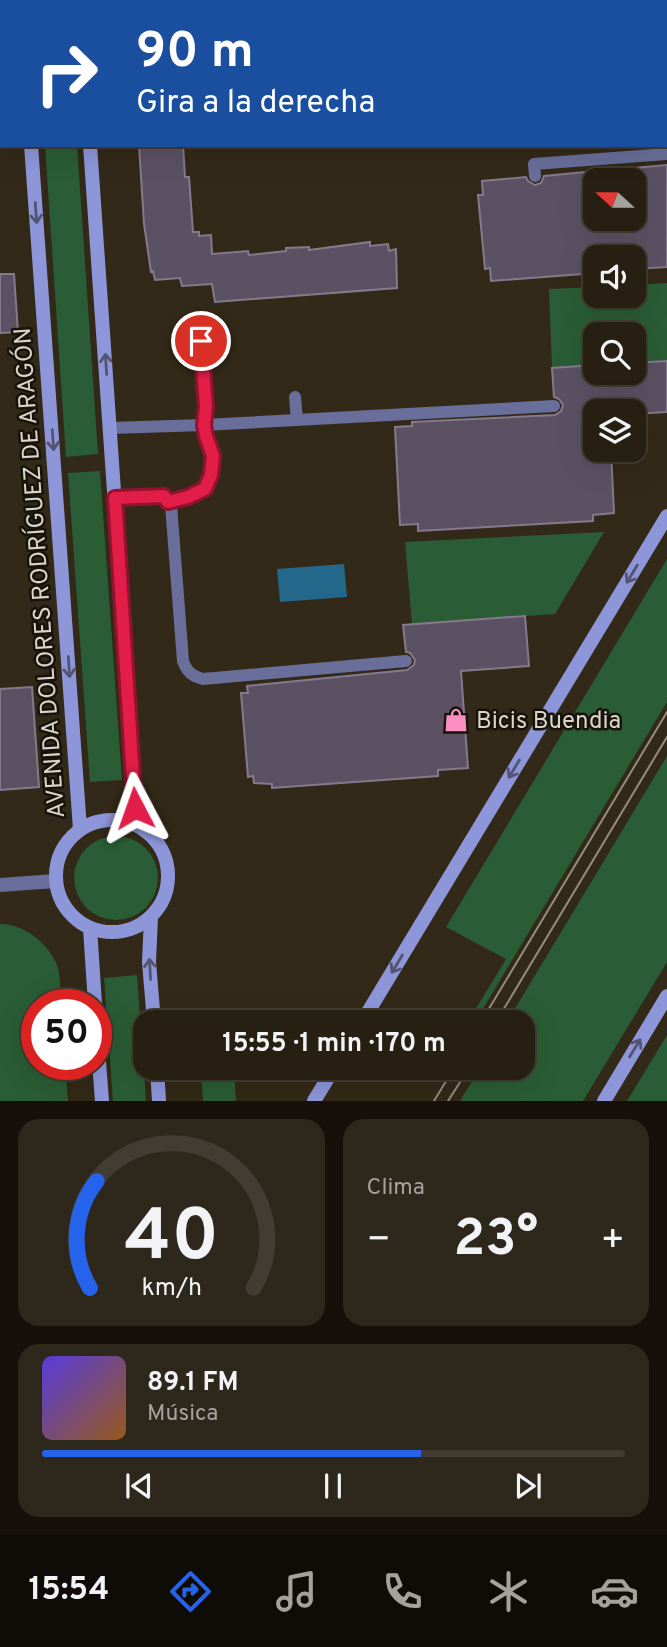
<!DOCTYPE html>
<html lang="es">
<meta charset="utf-8">
<style>
body{margin:0;font-family:Overpass,sans-serif;background:#2e271b;color:#f1f3f6;height:100vh;display:flex;flex-direction:column;font-size:26px;white-space:nowrap}
*{box-sizing:border-box;margin:0}
p{font-size:23px;color:#a4a29f}
.icon{flex:none;width:38px;height:38px;fill:none;stroke:currentColor;stroke-width:2;stroke-linecap:round;stroke-linejoin:round}
.map{position:relative;height:1101px;overflow:hidden}
.sheet{display:flex;flex-direction:column;gap:18px;padding:18px;background:#15110a;flex:1}
.sheet>*{flex:none}
.banner{position:absolute;left:0px;top:0px;width:668px;height:147px;box-shadow:0 7px 28px #0002,0 0 0 2px #423d32;background:#1a4fa0;color:#fff;overflow:hidden}
.needle{width:46px;rotate:291deg}
.buttons{position:absolute;left:583px;top:168px;display:grid;gap:14px}
.buttons a{display:grid;place-items:center;width:63px;height:63px;border-radius:14px;background:#261f12;box-shadow:0 7px 28px #0002,0 0 0 2px #423d32;font-size:35px}
.speed{position:absolute;left:21px;top:989px;display:flex;gap:14px;font-size:35px;font-weight:700;text-align:center}
.speed>*{display:grid;place-content:center;width:91px;height:91px;border-radius:50%;background:#261f12;box-shadow:0 7px 28px #0002,0 0 0 2px #423d32;line-height:1}
.speed .limit{border:10px solid #d22;background:#fff;color:#111}
.pin{position:absolute;display:grid;place-items:center;width:60px;height:60px;color:#fff;margin:-30px;border:4px solid #fff;border-radius:50%;box-shadow:0 2px 7px #0007}
.me{position:absolute;width:77px;margin:-38px;rotate:356deg;stroke-linejoin:round;filter:drop-shadow(0 0 5px #0008)}
.turn{display:flex;align-items:center;gap:24px;height:147px;padding:0 21px;font-size:32px}
.turn .icon{width:91px;height:91px;stroke-width:2.5}
.turn b{display:block;font-size:49px;line-height:60px}
.big{font-size:52px;font-weight:700;line-height:1.1}
.sheet .card{flex:1;display:flex;flex-direction:column;justify-content:center;gap:10px;min-width:0;padding:0 24px;border-radius:21px;background:#2e271b}
.sheet .dial{align-items:center;gap:0}
.dial svg{height:182px;overflow:visible;fill:none;stroke:#423d32;stroke-width:7;stroke-linecap:round;text-anchor:middle}
.dial text{fill:#f1f3f6;stroke:none}
.song{display:flex;align-items:center;gap:21px}
.cover{width:84px;height:84px;border-radius:10px;background:linear-gradient(135deg,hsl(250 70% 55%),hsl(30 70% 35%))}
.played{height:7px;border-radius:4px;background:linear-gradient(90deg,#2563eb 65%,#423d32 65%)}
.keys{display:flex;justify-content:space-around;direction:ltr}
.heat{display:flex;justify-content:space-between;align-items:center;font-size:38px;direction:ltr}
.sheet .tiles{flex:1;display:grid;gap:18px;grid-template-columns:1fr 1fr}
.card:last-child{grid-column:span 2}
.trip{position:absolute;left:133px;top:1010px;width:402px;height:70px;border-radius:21px;background:#261f12;box-shadow:0 7px 28px #0002,0 0 0 2px #423d32;font-weight:700;line-height:70px;text-align:center}
.tab-bar{display:flex;height:112px;justify-content:space-around;align-items:center;background:#0f0c07;color:#a4a29f}
.tab-bar .icon{width:49px;height:49px}
.tab-bar .on{color:#2563eb}
.tab-bar b{font-size:32px;color:#f1f3f6}
.map>svg:first-child{display:block}
</style>
<div class="map">
<svg width="667" height="1101" viewBox="0 0 667 1101">
<rect width="100%" height="100%" fill="#332918"/>
<g fill="#2a5d35">
<path d="M45,145H77L98,454L66,457Z"/>
<path d="M667,283V361L634,363V334H595V365L552,368L549,289L595,287V296H634V285Z"/>
<path d="M100,471L122,780L90,782L68,473Z"/>
<path d="M604,532L555,614L412,624L405,542Z"/>
<path d="M667,559V702L475,1022H468L506,959L446,927Z"/>
<path d="M667,756V962L583,1101H460L480,1068H523V1022H507Z"/>
<circle cx="116" cy="878" r="42"/>
<path d="M0,924C23,923 49,944 57,965C61,976 60,992 61,1004H37V1064H65L68,1101H0Z"/>
<path d="M137,975L146,1101H113L104,978Z"/>
<path d="M667,1035V1101H627Z"/>
<path d="M201,1068H234L236,1101H203Z"/>
</g>
<path fill="#23688b" d="M344,564L347,597L280,602L277,569Z"/>
<g fill="#5b5163" stroke="#857a8d" stroke-width="2">
<path d="M139,145H183L185,177H189L193,232H199V236L211,235L212,254L248,251L249,255L286,251V248L309,247V250L370,242V246L388,244L389,251L396,249L397,288L215,302L212,284L182,286L180,278L155,280L153,271L151,272L144,224Z"/>
<path d="M667,165V267L634,269V257H595V273L491,281L490,268L485,269L478,195H483L482,181L526,177L528,181L535,185L541,183L544,176L595,171V219H634V168Z"/>
<path d="M0,274H14L18,332L0,333Z"/>
<path d="M667,361V412L634,414V411H595V450H611L614,513L593,515V521L418,531V524L400,525L395,427L412,426V422L555,415L561,411L563,405L559,399L554,397L552,368L595,365V373H634V363Z"/>
<path d="M525,616L529,666L461,671L468,768L438,770V776L272,788V784L254,783L253,776L248,777L241,693H248L247,686L407,670L414,665L415,660L410,653L406,652L403,625Z"/>
<path d="M32,687L39,787L0,790V689Z"/>
</g>
<g fill="none" stroke-linecap="round" stroke-linejoin="round">
<g stroke="#696f9a" stroke-width="12">
<path d="M535,176L534,164L667,154"/>
<path d="M295,397L297,420"/>
<path d="M110,428L204,425L206,407L201,341"/>
<path d="M115,498L164,497L171,505L183,661C187,672 192,676 203,679L406,661"/>
<path d="M168,502C194,495 216,490 213,457C212,446 206,436 204,425L554,406"/>
</g>
<path stroke="#696f9a" stroke-width="14" d="M0,885L55,881"/>
<g stroke="#8d96d9" stroke-width="14">
<path d="M31,145L80,829"/>
<path d="M90,145L137,823"/>
<circle cx="112" cy="876" r="56"/>
<path d="M151,917L149,962L154,1022"/>
<path d="M90,928L95,1004"/>
<path d="M362,1022L667,516"/>
<path d="M96,1023L102,1101"/>
<path d="M157,1068L159,1101"/>
<path d="M314,1101L334,1068"/>
<path d="M604,1101L667,996"/>
</g>
<g stroke="#abb5fb" stroke-width="18">
<path d="M118,2V0"/>
<path d="M164,2L167,0"/>
<path d="M0,57L2,58"/>
</g>
<g stroke="#948c7f" stroke-width="2">
<path d="M481,1022L667,712"/>
<path d="M496,1022L667,737"/>
<path d="M434,1101L454,1068"/>
<path d="M448,1101L469,1068"/>
</g>
</g>
<defs><path id="oneway-shaft" d="M-6 0H5M1.5-3L5.5 0L1.5 3" fill="none" stroke-width="1.6" stroke-linecap="round" stroke-linejoin="round" transform="scale(1.75)"/></defs>
<g stroke="#525472">
<use href="#oneway-shaft" transform="translate(36 213) rotate(86)"/>
<use href="#oneway-shaft" transform="translate(106 364) rotate(-94)"/>
<use href="#oneway-shaft" transform="translate(53 440) rotate(86)"/>
<use href="#oneway-shaft" transform="translate(632 574) rotate(121)"/>
<use href="#oneway-shaft" transform="translate(69 667) rotate(86)"/>
<use href="#oneway-shaft" transform="translate(514 769) rotate(121)"/>
<use href="#oneway-shaft" transform="translate(397 964) rotate(121)"/>
<use href="#oneway-shaft" transform="translate(150 969) rotate(-93)"/>
<use href="#oneway-shaft" transform="translate(635 1048) rotate(-59)"/>
</g>
<g fill="none" stroke-linecap="round" stroke-linejoin="round">
<g stroke="#92132f" stroke-width="18">
<path id="route" d="M135,808L115,498L164,496L168,502L188,497L205,489L211,475L213,456L206,436L204,425L206,407L201,341"/>
</g>
<use href="#route" stroke="#e11d48" stroke-width="12"/>
</g>
<defs>
<g id="shop-bare" transform="scale(1.89)"><path d="M-5-2.5h2.3a2.7 3.5 0 0 1 5.4 0H5L5.5 6h-11ZM-1.5-2.5h3a1.5 2.3 0 0 0-3 0Z" fill="#fb8fc4" stroke="#17130b" stroke-width="2.5" paint-order="stroke"/></g>
</defs>
<g fill-rule="evenodd">
<use href="#shop-bare" x="456" y="720"/>
</g>
<g text-anchor="middle" stroke-width="5" stroke-linejoin="round" paint-order="stroke">
<g font-size="24" fill="#dbd4ca" stroke="#17130b">
<text transform="translate(39 573) rotate(-94)" y="8">AVENIDA DOLORES RODRÍGUEZ DE ARAGÓN</text>
</g>
<g font-size="24" fill="#dbd4ca" stroke="#17130b" text-anchor="start">
<text x="476" y="728">Bicis Buendia</text>
</g>
</g>
</svg>
<div class="buttons">
<a><svg class="needle" viewBox="-14 -14 28 28"><path d="M0-13l5 13h-10z" fill="#e53935"/><path d="M0 13l5-13h-10z" fill="#a4a29f"/></svg></a>
<a><svg class="icon" aria-label="sound" viewBox="0 0 24 24"><path d="M4 9h4l5-4v14l-5-4H4zM17 9q2 3 0 6"/></svg></a>
<a><svg class="icon" aria-label="search" viewBox="0 0 24 24"><circle cx="10" cy="10" r="6"/><path d="M15 15l6 6"/></svg></a>
<a><svg class="icon" aria-label="layers" viewBox="0 0 24 24"><path d="M12 4l9 5-9 5-9-5zM3 14l9 5 9-5"/></svg></a>
</div>
<div class="speed"><div class="limit">50</div></div>
<div class="pin" style="left:201px;top:341px;background:#d93025"><svg class="icon" aria-label="arrive" viewBox="0 0 24 24"><path d="M6 21V4h12l-3 4 3 4H6"/></svg></div>
<svg class="me" style="left:135px;top:808px" viewBox="-20 -20 40 40"><path d="M0-17L14 15 0 8-14 15z" fill="#e11d48" stroke="#fff" stroke-width="4"/></svg>
<div class="trip">15:55 · 1 min · 170 m</div>
<div class="banner">
<div class="turn"><svg class="icon" aria-label="right" viewBox="0 0 24 24"><path d="M7 20v-9h11M14 6l5 5-5 5"/></svg><div><b>90 m</b>Gira a la derecha</div></div>
</div>
</div>
<section class="sheet">
<div class="tiles">
<div class="card dial"><svg viewBox="0 0 100 80">
<path d="M14 69A42 42 0 1 1 86 69"/>
<path d="M14 69A42 42 0 0 1 17 22" stroke="#2563eb"/>
<text x="50" y="56" font-size="32" font-weight="700">40</text>
<text x="50" y="72" font-size="11">km/h</text>
</svg></div>
<div class="card"><p>Clima</p>
<div class="heat"><a>−</a><b class="big">23°</b><a>+</a></div>
</div>
<div class="card">
<div class="song"><i class="cover"></i><div><b>89.1 FM</b><p>Música</p></div></div>
<div class="played"></div>
<div class="keys"><svg class="icon" aria-label="previous" viewBox="0 0 24 24"><path d="M18 5L8 12l10 7zM5 5v14"/></svg><svg class="icon" aria-label="pause" viewBox="0 0 24 24"><path d="M8 5v14M16 5v14"/></svg><svg class="icon" aria-label="next" viewBox="0 0 24 24"><path d="M6 5l10 7-10 7zM19 5v14"/></svg></div>
</div>
</div>
</section>
<nav class="tab-bar">
<b>15:54</b>
<svg class="icon on" aria-label="directions" viewBox="0 0 24 24"><path d="M12 3l9 9-9 9-9-9zM9 14v-3h6M13 9l2 2-2 2"/></svg>
<svg class="icon" aria-label="music" viewBox="0 0 24 24"><path d="M9 18V5l10-2v13"/><circle cx="6" cy="18" r="3"/><circle cx="16" cy="16" r="3"/></svg>
<svg class="icon" aria-label="phone" viewBox="0 0 24 24"><path d="M5 4h4l2 5-3 2q2 4 5 5l2-3 5 2v4C11 20 4 13 5 4z"/></svg>
<svg class="icon" aria-label="climate" viewBox="0 0 24 24"><path d="M12 3v18M4 7l16 10M4 17L20 7"/></svg>
<svg class="icon" aria-label="car" viewBox="0 0 24 24"><path d="M5 17H2v-5l4-1 3-4h7l3 4 3 1v5h-3M9 17h6M6 11h13"/><circle cx="7" cy="17" r="2"/><circle cx="17" cy="17" r="2"/></svg>
</nav>
